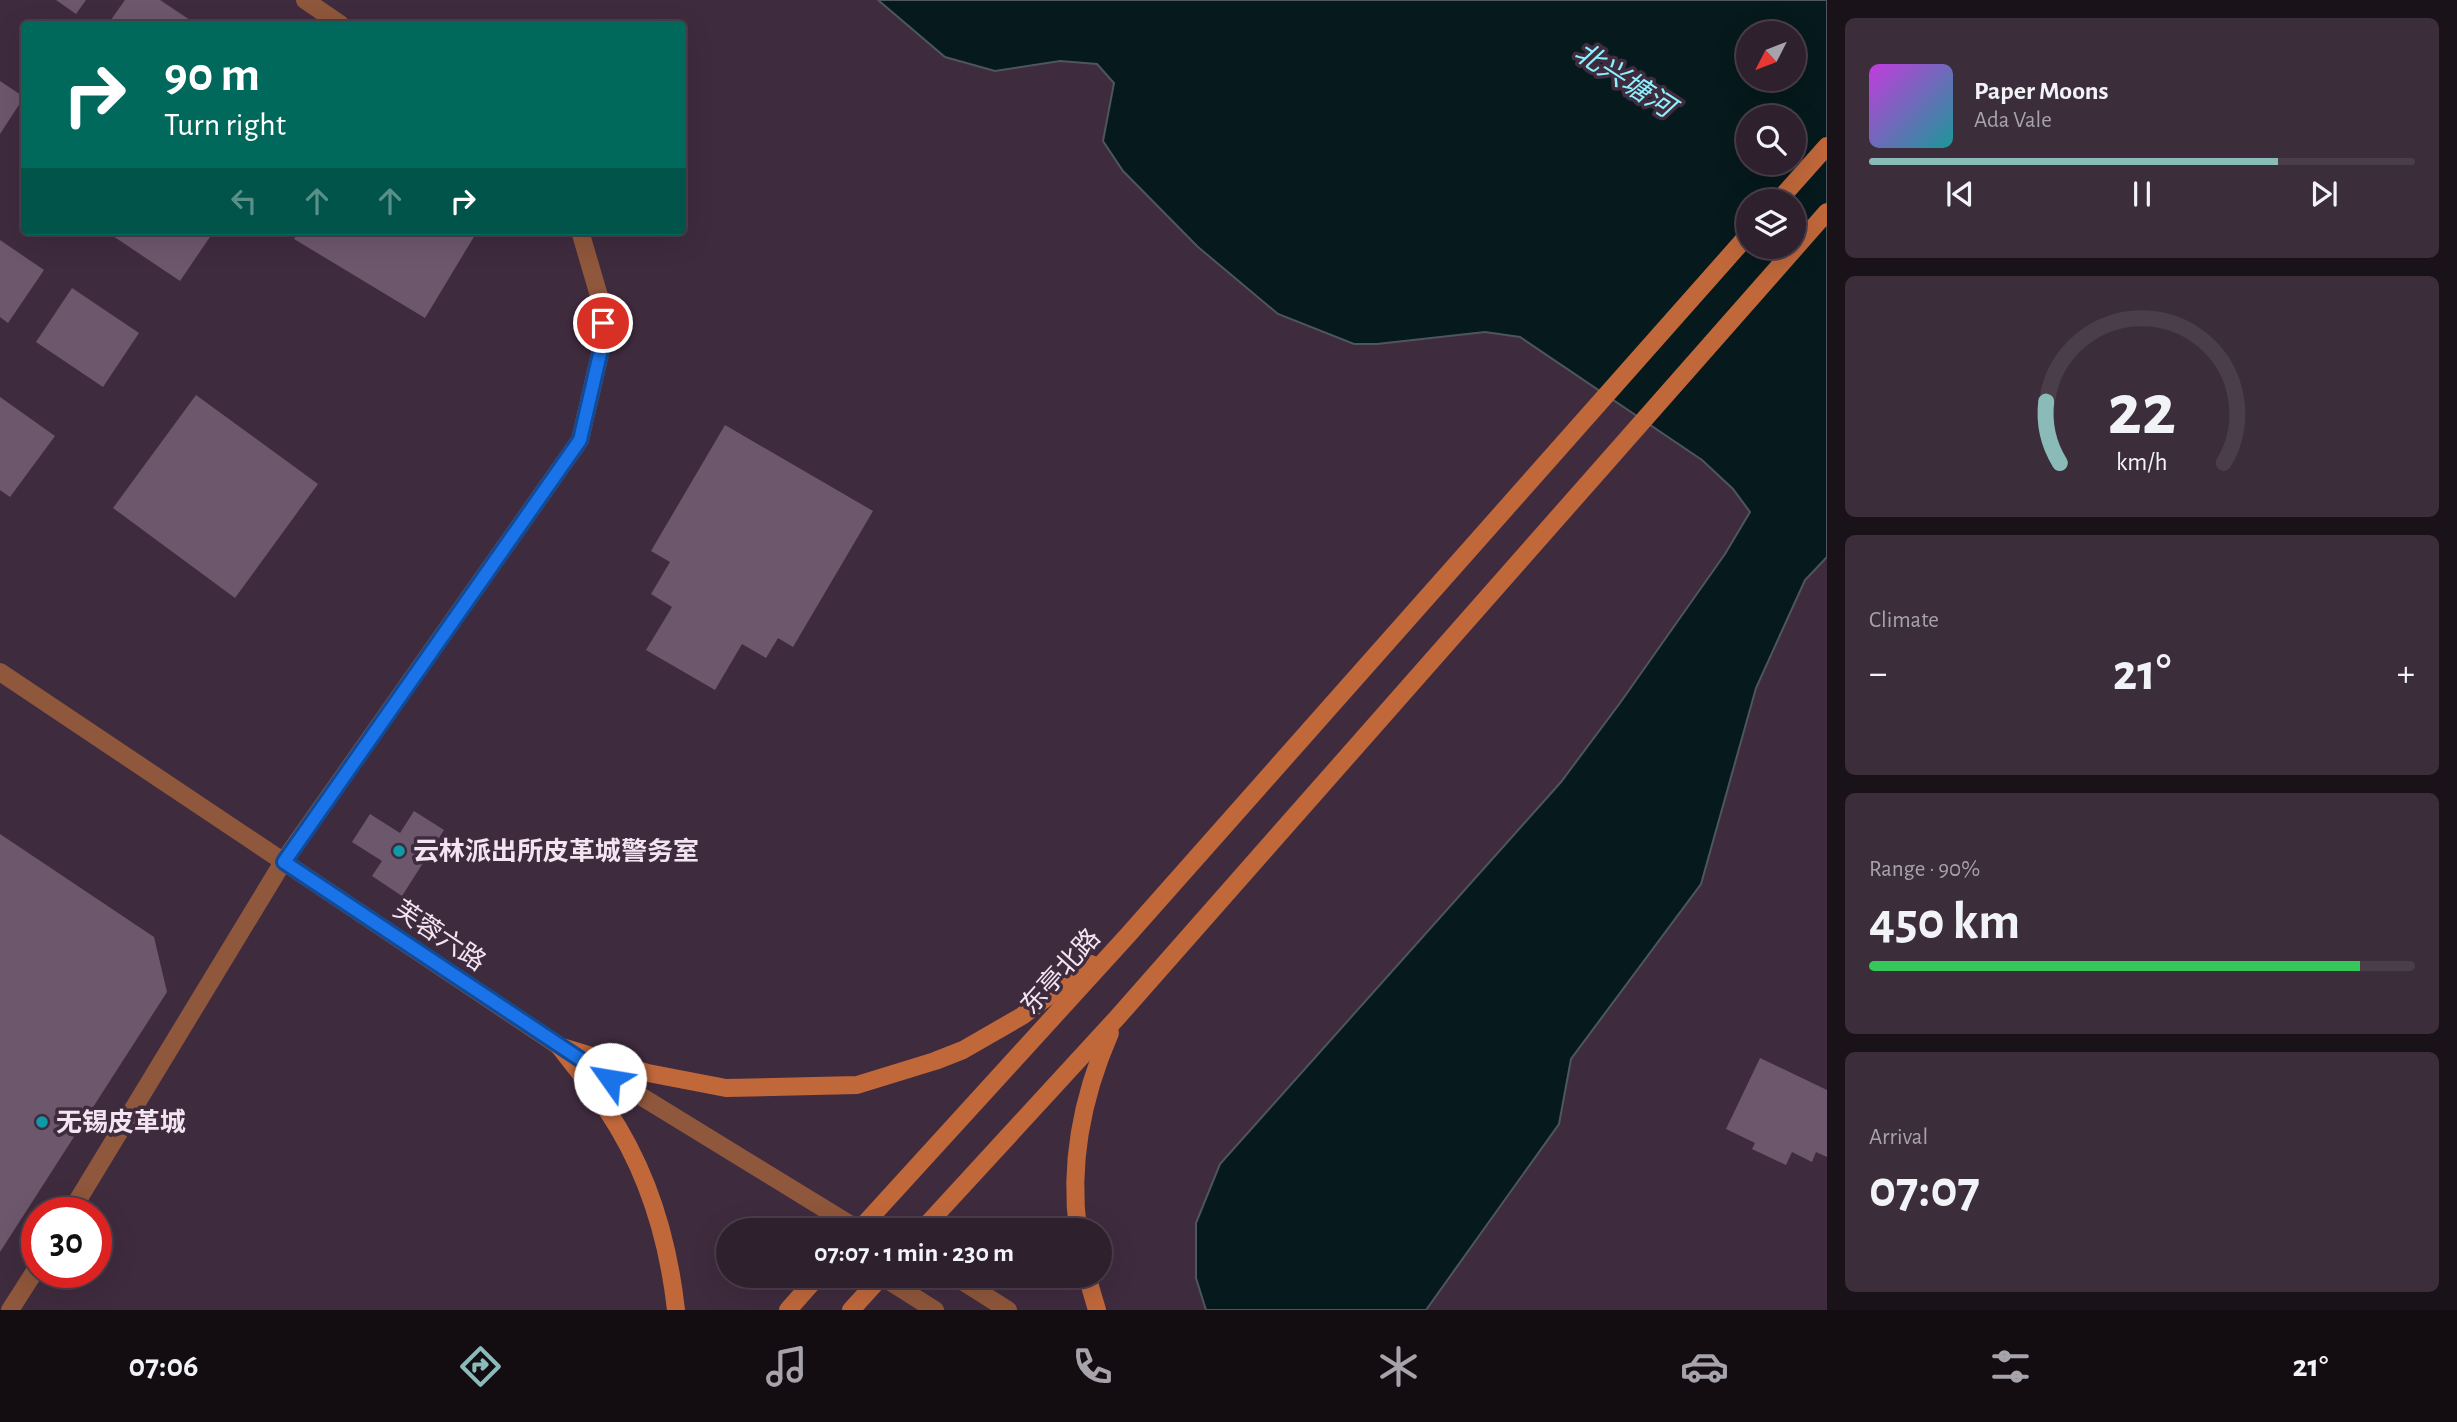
<!DOCTYPE html>
<meta charset="utf-8">
<style>
body{margin:0;font-family:"Alegreya Sans","Noto Sans SC",sans-serif;background:#3b2d3a;color:#f1f3f6;height:100vh;display:flex;flex-direction:column;font-size:26px;white-space:nowrap}
*{box-sizing:border-box;margin:0}
p{font-size:23px;color:#a7a3aa}
.icon{flex:none;width:38px;height:38px;fill:none;stroke:currentColor;stroke-width:2;stroke-linecap:round;stroke-linejoin:round}
.map{position:relative;flex:1;overflow:hidden}
.drawer{display:flex;flex-direction:column;gap:18px;padding:18px;background:#1a1219;width:630px}
.drawer>*{flex:none}
.banner{position:absolute;left:21px;top:21px;width:665px;height:214px;border-radius:7px;box-shadow:0 7px 28px #0002,0 0 0 2px #4a3e4a;background:#00695c;color:#fff;overflow:hidden}
.needle{width:46px;rotate:228deg}
.tools{position:absolute;left:1736px;top:21px;display:grid;gap:14px}
.tools a{display:grid;place-items:center;width:70px;height:70px;border-radius:50%;background:#2f202e;box-shadow:0 7px 28px #0002,0 0 0 2px #4a3e4a;font-size:35px}
.speed{position:absolute;left:21px;top:1197px;display:flex;gap:14px;font-size:35px;font-weight:700;text-align:center}
.speed>*{display:grid;place-content:center;width:91px;height:91px;border-radius:50%;background:#2f202e;box-shadow:0 7px 28px #0002,0 0 0 2px #4a3e4a;line-height:1}
.speed .limit{border:10px solid #d22;background:#fff;color:#111}
.pin{position:absolute;display:grid;place-items:center;width:60px;height:60px;color:#fff;margin:-30px;border:4px solid #fff;border-radius:50%;box-shadow:0 2px 7px #0007}
.me{position:absolute;width:77px;margin:-38px;rotate:302deg;stroke-linejoin:round;filter:drop-shadow(0 0 5px #0008)}
.turn{display:flex;align-items:center;gap:24px;height:147px;padding:0 28px;font-size:32px}
.turn .icon{width:91px;height:91px;stroke-width:2.5}
.turn b{display:block;font-size:49px;line-height:60px}
.lanes{display:flex;align-items:center;height:66px;padding:0 28px;background:#0003;justify-content:center;gap:35px;direction:ltr}
.lanes .off{opacity:.35}
.big{font-size:52px;font-weight:700;line-height:1.1}
.drawer .widget{flex:1;display:flex;flex-direction:column;justify-content:center;gap:10px;min-width:0;padding:0 24px;border-radius:10px;background:#3b2d3a}
.drawer .dial{align-items:center;gap:0}
.dial svg{height:182px;overflow:visible;fill:none;stroke:#4a3e4a;stroke-width:7;stroke-linecap:round;text-anchor:middle}
.dial text{fill:#f1f3f6;stroke:none}
.song{display:flex;align-items:center;gap:21px}
.cover{width:84px;height:84px;border-radius:10px;background:linear-gradient(135deg,hsl(290 70% 55%),hsl(180 70% 35%))}
.played{height:7px;border-radius:4px;background:linear-gradient(90deg,#8bbbb9 75%,#4a3e4a 75%)}
.keys{display:flex;justify-content:space-around;direction:ltr}
.heat{display:flex;justify-content:space-between;align-items:center;font-size:38px;direction:ltr}
.charge{height:10px;border-radius:5px;background:linear-gradient(90deg,#34c759 90%,#4a3e4a 0)}
.trip{position:absolute;left:716px;top:1218px;width:396px;height:70px;border-radius:35px;background:#2f202e;box-shadow:0 7px 28px #0002,0 0 0 2px #4a3e4a;font-weight:700;line-height:70px;text-align:center}
.dock{display:flex;height:112px;justify-content:space-around;align-items:center;background:#130d12;color:#a7a3aa}
.dock .icon{width:49px;height:49px}
.dock .selected{color:#8bbbb9}
.dock b{font-size:32px;color:#f1f3f6}
main{display:flex;flex:1;min-height:0}
.map>svg:first-child{display:block}
</style>
<main>
<div class="map">
<svg width="1827" height="1310" viewBox="0 0 1827 1310">
<rect width="100%" height="100%" fill="#3f2b3e"/>
<path fill="#06191c" stroke="#4d565c" stroke-width="2" fill-rule="evenodd" d="M878,0H1827V557L1805,580L1756,688L1701,884L1571,1059L1559,1124L1426,1310H1206L1196,1278V1223L1220,1164L1561,782L1620,703L1725,554L1750,512L1733,489L1702,460L1520,337L1485,332L1377,344H1354L1278,314L1198,247L1123,171L1103,141L1114,83L1097,64L1060,61L995,71L945,57ZM1748,33H1794V79H1748ZM1748,117H1794V163H1748ZM1748,201H1794V247H1748Z"/>
<g fill="#6d576d">
<path d="M56,0H86L76,14Z"/>
<path d="M125,0H160L196,24H108Z"/>
<path d="M0,81L24,97L0,134Z"/>
<path d="M116,231H214L180,281L113,236Z"/>
<path d="M299,231H468L475,235L425,318L294,239Z"/>
<path d="M0,240L44,270L8,323L0,317Z"/>
<path d="M72,288L139,333L103,387L36,342Z"/>
<path d="M196,395L318,484L235,598L113,508Z"/>
<path d="M0,397L55,436L10,497L0,490Z"/>
<path d="M725,425L873,511L793,647L778,638L766,658L742,644L715,690L646,650L672,607L651,594L670,562L651,551Z"/>
<path d="M414,811L444,830L402,896L372,876L382,861L352,842L370,814L400,833Z"/>
<path d="M0,834L154,937L167,992L0,1252Z"/>
<path d="M1760,1058L1827,1090V1157L1816,1152L1812,1162L1792,1152L1786,1165L1752,1149L1755,1143L1726,1129Z"/>
</g>
<g fill="none" stroke-linecap="round" stroke-linejoin="round">
<g stroke="#8f573b" stroke-width="18">
<path d="M305,0L340,24"/>
<path d="M0,672L559,1046L859,1230"/>
<path d="M70,1213L283,862L580,440L603,341L602,306L580,231"/>
<path d="M10,1310L37,1268"/>
</g>
<g stroke="#8f573b" stroke-width="18">
<path d="M881,1276L935,1310"/>
<path d="M954,1276L1008,1310"/>
</g>
<g stroke="#c1683b" stroke-width="18">
<path d="M1778,201L1827,146"/>
<path d="M559,1046L648,1073L726,1088L857,1085L935,1061L963,1050L1022,1016L1091,964"/>
<path d="M559,1046C575,1067 593,1088 607,1110C648,1171 668,1238 676,1310"/>
<path d="M859,1230L1128,935L1748,235"/>
<path d="M922,1230L1116,1019L1827,212"/>
<path d="M1078,1230C1069,1162 1083,1095 1110,1033"/>
<path d="M1087,1276L1097,1310"/>
<path d="M788,1310L818,1276"/>
<path d="M851,1310L882,1276"/>
</g>
</g>
<g fill="none" stroke-linecap="round" stroke-linejoin="round">
<g stroke="#114b97" stroke-width="18">
<path id="route" d="M603,323V341L580,440L284,862L610,1079"/>
</g>
<use href="#route" stroke="#1a73e8" stroke-width="12"/>
</g>
<g fill="#0f9aa8" stroke="#3f2b3e" stroke-width="2.5">
<circle cx="399" cy="851" r="7"/>
<circle cx="42" cy="1122" r="7"/>
</g>
<g text-anchor="middle" stroke-width="7" stroke-linejoin="round" paint-order="stroke">
<g font-size="26" font-weight="bold" fill="#f2e5f1" stroke="#3f2b3e" text-anchor="start">
<text x="413" y="860">云林派出所皮革城警务室</text>
<text x="56" y="1131">无锡皮革城</text>
</g>
<g font-size="26" fill="#f2e5f1" stroke="#3f2b3e">
<text transform="translate(440 935) rotate(34)" y="9">芙蓉六路</text>
<text transform="translate(1060 971) rotate(-48)" y="9">东亭北路</text>
</g>
<g font-size="28" font-style="italic" fill="#8df0fe" stroke="#3f2b3e">
<text transform="translate(1625 79) rotate(33)" y="10">北兴塘河</text>
</g>
</g>
</svg>
<div class="tools">
<a><svg class="needle" viewBox="-14 -14 28 28"><path d="M0-13l5 13h-10z" fill="#e53935"/><path d="M0 13l5-13h-10z" fill="#a7a3aa"/></svg></a>
<a><svg class="icon" aria-label="search" viewBox="0 0 24 24"><circle cx="10" cy="10" r="6"/><path d="M15 15l6 6"/></svg></a>
<a><svg class="icon" aria-label="layers" viewBox="0 0 24 24"><path d="M12 4l9 5-9 5-9-5zM3 14l9 5 9-5"/></svg></a>
</div>
<div class="speed"><div class="limit">30</div></div>
<div class="pin" style="left:603px;top:323px;background:#d93025"><svg class="icon" aria-label="arrive" viewBox="0 0 24 24"><path d="M6 21V4h12l-3 4 3 4H6"/></svg></div>
<svg class="me" style="left:610px;top:1079px" viewBox="-20 -20 40 40"><circle r="19" fill="#fff"/><path d="M0-13L10 11 0 6-10 11z" fill="#1a73e8"/></svg>
<div class="trip">07:07 · 1 min · 230 m</div>
<div class="banner">
<div class="turn"><svg class="icon" aria-label="right" viewBox="0 0 24 24"><path d="M7 20v-9h11M14 6l5 5-5 5"/></svg><div><b>90 m</b>Turn right</div></div>
<div class="lanes"><svg class="icon off" aria-label="left" viewBox="0 0 24 24"><path d="M17 20v-9H6M10 6l-5 5 5 5"/></svg><svg class="icon off" aria-label="ahead" viewBox="0 0 24 24"><path d="M12 20V5M6 11l6-6 6 6"/></svg><svg class="icon off" aria-label="ahead" viewBox="0 0 24 24"><path d="M12 20V5M6 11l6-6 6 6"/></svg><svg class="icon" aria-label="right" viewBox="0 0 24 24"><path d="M7 20v-9h11M14 6l5 5-5 5"/></svg></div>
</div>
</div>
<section class="drawer">
<div class="widget">
<div class="song"><i class="cover"></i><div><b>Paper Moons</b><p>Ada Vale</p></div></div>
<div class="played"></div>
<div class="keys"><svg class="icon" aria-label="previous" viewBox="0 0 24 24"><path d="M18 5L8 12l10 7zM5 5v14"/></svg><svg class="icon" aria-label="pause" viewBox="0 0 24 24"><path d="M8 5v14M16 5v14"/></svg><svg class="icon" aria-label="next" viewBox="0 0 24 24"><path d="M6 5l10 7-10 7zM19 5v14"/></svg></div>
</div>
<div class="widget dial"><svg viewBox="0 0 100 80">
<path d="M14 69A42 42 0 1 1 86 69"/>
<path d="M14 69A42 42 0 0 1 8 42" stroke="#8bbbb9"/>
<text x="50" y="56" font-size="32" font-weight="700">22</text>
<text x="50" y="72" font-size="11">km/h</text>
</svg></div>
<div class="widget"><p>Climate</p>
<div class="heat"><a>−</a><b class="big">21°</b><a>+</a></div>
</div>
<div class="widget"><p>Range · 90%</p><b class="big">450 km</b><div class="charge"></div></div>
<div class="widget"><p>Arrival</p><b class="big">07:07</b></div>
</section>
</main>
<nav class="dock">
<b>07:06</b>
<svg class="icon selected" aria-label="directions" viewBox="0 0 24 24"><path d="M12 3l9 9-9 9-9-9zM9 14v-3h6M13 9l2 2-2 2"/></svg>
<svg class="icon" aria-label="music" viewBox="0 0 24 24"><path d="M9 18V5l10-2v13"/><circle cx="6" cy="18" r="3"/><circle cx="16" cy="16" r="3"/></svg>
<svg class="icon" aria-label="phone" viewBox="0 0 24 24"><path d="M5 4h4l2 5-3 2q2 4 5 5l2-3 5 2v4C11 20 4 13 5 4z"/></svg>
<svg class="icon" aria-label="climate" viewBox="0 0 24 24"><path d="M12 3v18M4 7l16 10M4 17L20 7"/></svg>
<svg class="icon" aria-label="car" viewBox="0 0 24 24"><path d="M5 17H2v-5l4-1 3-4h7l3 4 3 1v5h-3M9 17h6M6 11h13"/><circle cx="7" cy="17" r="2"/><circle cx="17" cy="17" r="2"/></svg>
<svg class="icon" aria-label="filters" viewBox="0 0 24 24"><path d="M4 7h16M4 17h16"/><circle cx="9" cy="7" r="2"/><circle cx="15" cy="17" r="2"/></svg>
<b>21°</b>
</nav>
